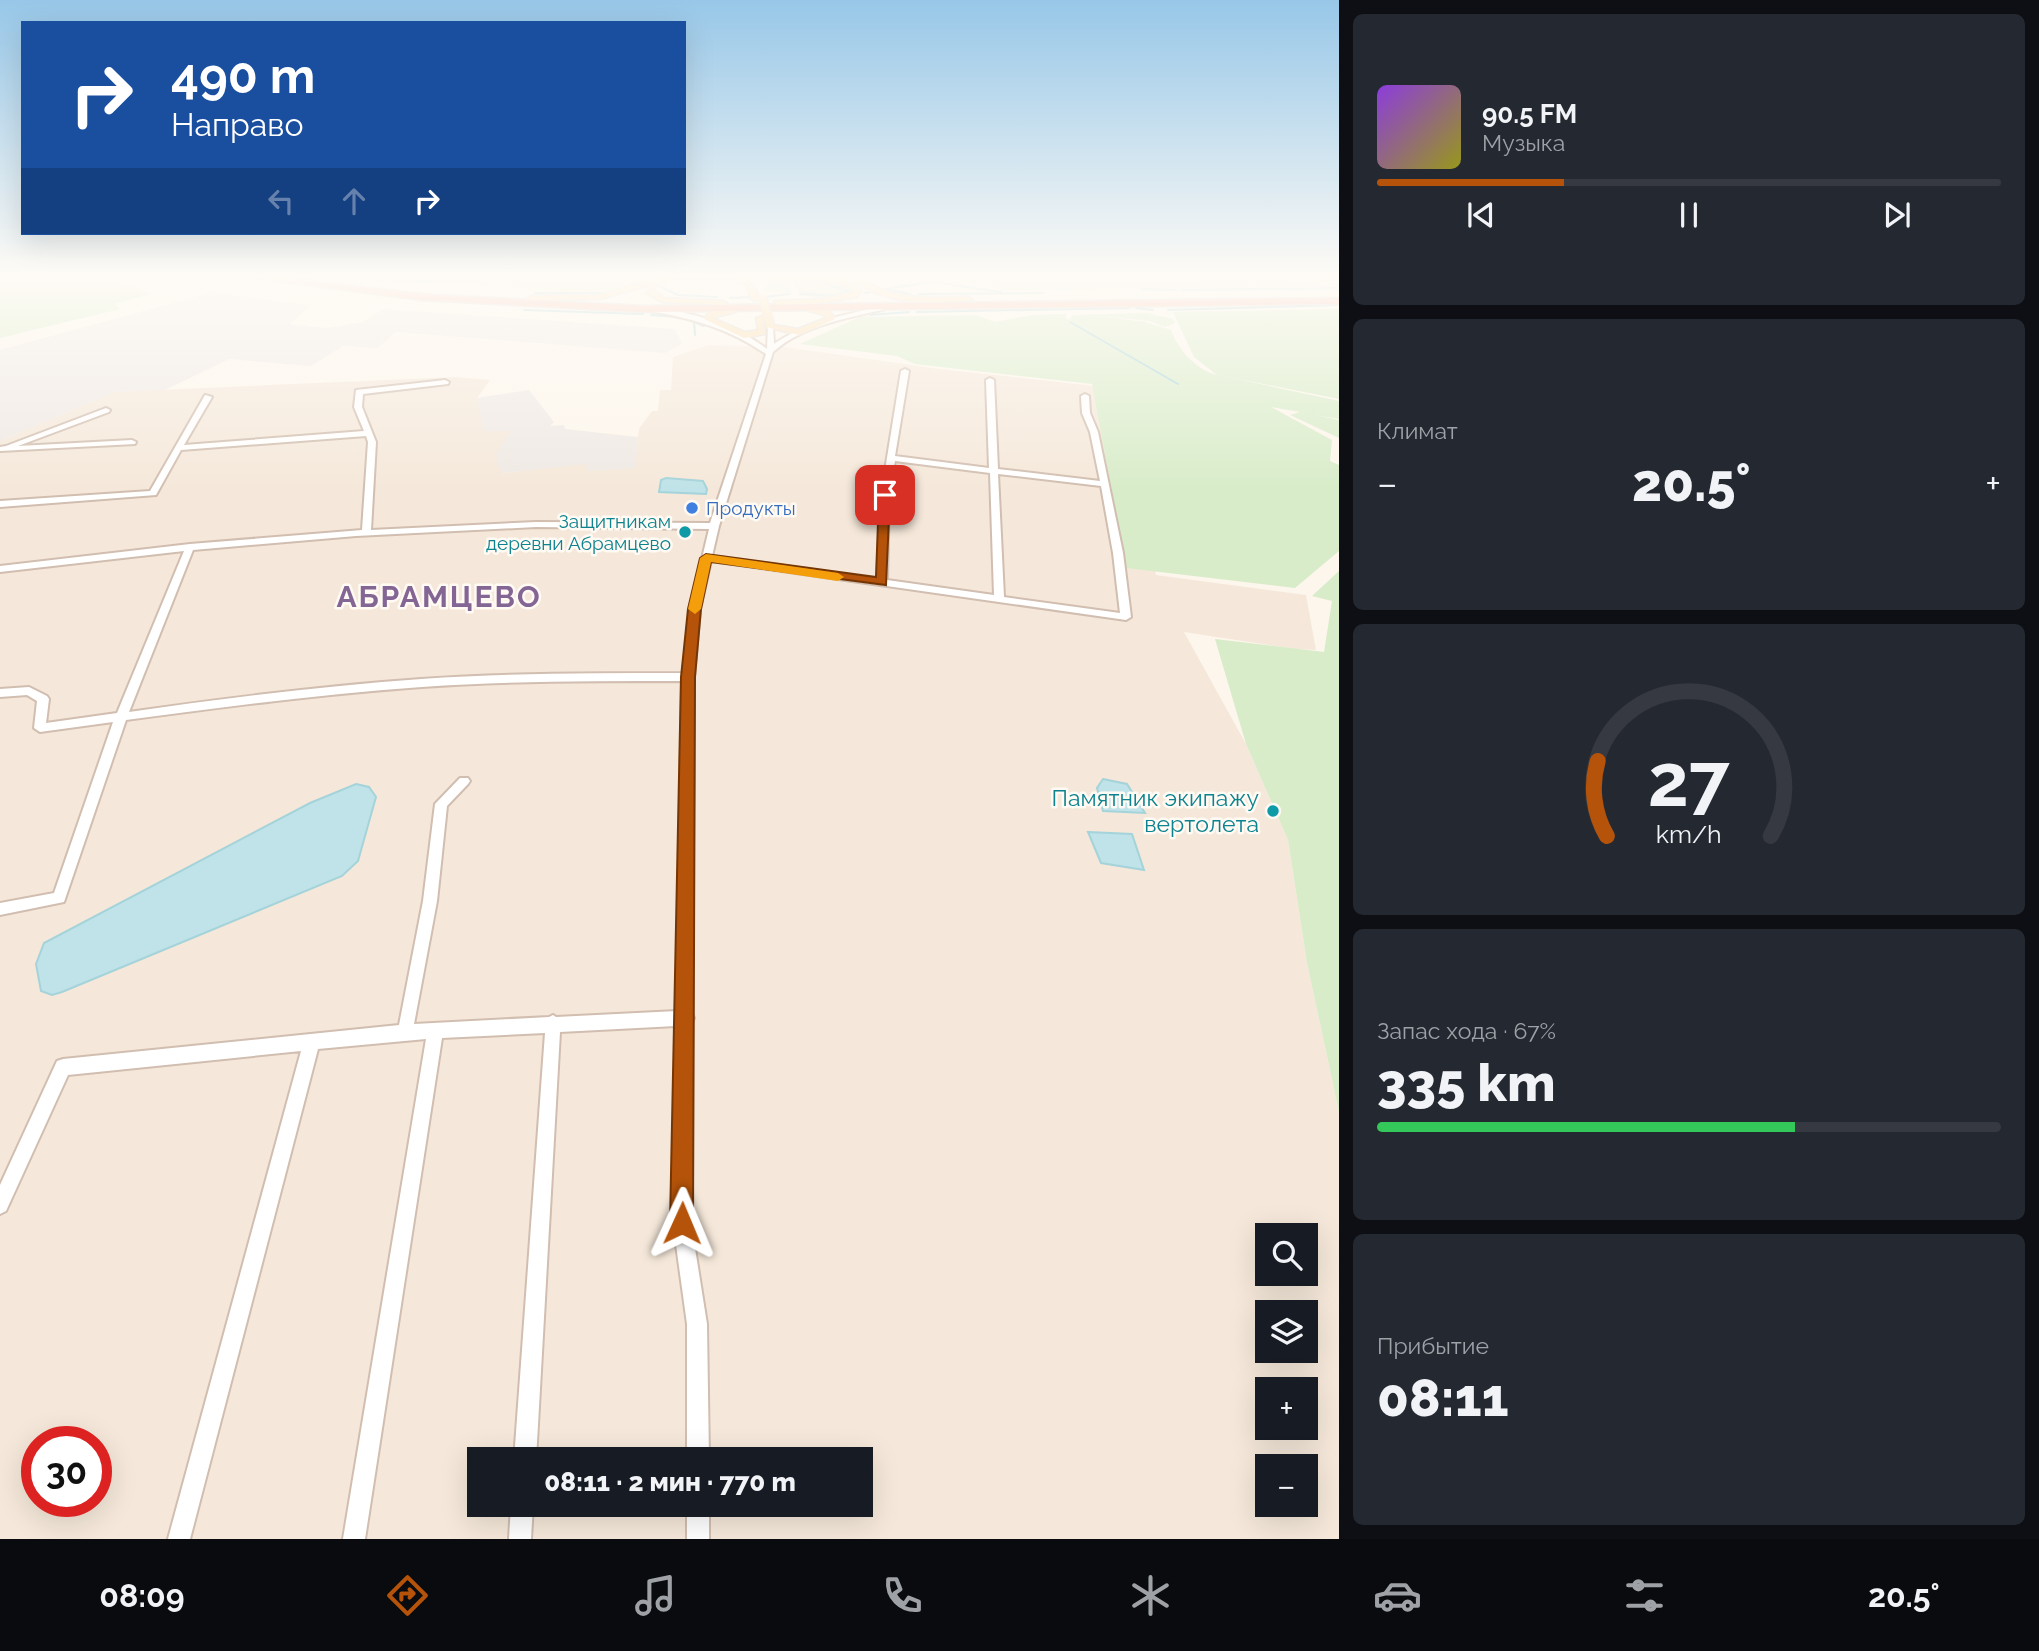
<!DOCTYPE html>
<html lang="ru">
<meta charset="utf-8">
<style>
body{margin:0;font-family:Raleway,sans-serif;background:#242831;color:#f1f3f6;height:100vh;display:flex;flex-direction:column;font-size:26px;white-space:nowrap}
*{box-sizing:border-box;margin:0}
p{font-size:23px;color:#9ea1a6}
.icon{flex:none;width:38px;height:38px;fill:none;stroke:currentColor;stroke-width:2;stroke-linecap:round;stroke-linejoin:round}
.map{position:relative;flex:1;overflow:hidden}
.drawer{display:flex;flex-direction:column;gap:14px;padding:14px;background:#0d0f14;width:700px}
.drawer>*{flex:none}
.top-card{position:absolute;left:21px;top:21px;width:665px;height:214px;border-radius:0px;box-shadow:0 7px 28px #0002;background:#1a4fa0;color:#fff;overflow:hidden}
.tools{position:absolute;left:1255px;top:1223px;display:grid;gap:14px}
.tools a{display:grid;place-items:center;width:63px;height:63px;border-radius:0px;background:#171b24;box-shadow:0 7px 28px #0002;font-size:35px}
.speed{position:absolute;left:21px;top:1426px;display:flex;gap:14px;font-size:35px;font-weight:700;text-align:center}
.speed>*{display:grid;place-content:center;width:91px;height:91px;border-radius:50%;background:#171b24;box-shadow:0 7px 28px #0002;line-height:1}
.speed .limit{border:10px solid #d22;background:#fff;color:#111}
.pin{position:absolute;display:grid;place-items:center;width:60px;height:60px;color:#fff;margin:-30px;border-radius:14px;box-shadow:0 4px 10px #0006}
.me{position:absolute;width:77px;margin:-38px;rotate:1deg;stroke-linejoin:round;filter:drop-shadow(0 0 5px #0008)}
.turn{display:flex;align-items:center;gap:24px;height:147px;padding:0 35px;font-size:32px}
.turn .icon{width:91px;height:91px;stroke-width:2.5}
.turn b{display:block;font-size:49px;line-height:60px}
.lanes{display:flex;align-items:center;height:66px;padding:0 35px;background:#0003;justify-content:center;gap:35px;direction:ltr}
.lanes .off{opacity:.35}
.big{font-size:52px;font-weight:800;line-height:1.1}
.drawer .card{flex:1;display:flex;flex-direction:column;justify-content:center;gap:10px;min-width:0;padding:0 24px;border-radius:10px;background:#242831}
.drawer .dial{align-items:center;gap:0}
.dial svg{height:182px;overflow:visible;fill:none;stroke:#363941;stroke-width:7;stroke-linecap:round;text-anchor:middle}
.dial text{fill:#f1f3f6;stroke:none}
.song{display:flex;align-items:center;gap:21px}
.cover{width:84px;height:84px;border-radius:10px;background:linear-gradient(135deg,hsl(270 70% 55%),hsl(60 70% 35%))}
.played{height:7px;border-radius:4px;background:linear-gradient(90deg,#b45309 30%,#363941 30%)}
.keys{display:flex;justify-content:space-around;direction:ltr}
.heat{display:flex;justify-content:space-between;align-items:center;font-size:38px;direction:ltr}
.charge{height:10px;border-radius:5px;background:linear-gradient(90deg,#34c759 67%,#363941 0)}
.trip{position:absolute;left:467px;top:1447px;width:406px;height:70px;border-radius:0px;background:#171b24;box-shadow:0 7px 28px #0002;font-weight:800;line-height:70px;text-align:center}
.tab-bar{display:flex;height:112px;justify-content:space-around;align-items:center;background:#090b0e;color:#9ea1a6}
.tab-bar .icon{width:49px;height:49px}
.tab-bar .active{color:#b45309}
.tab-bar b{font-size:32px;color:#f1f3f6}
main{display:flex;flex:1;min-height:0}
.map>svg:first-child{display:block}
</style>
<main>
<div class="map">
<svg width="1339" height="1539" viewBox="0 0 1339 1539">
<rect width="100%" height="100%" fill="#fdf6ec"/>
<path fill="#f5e8da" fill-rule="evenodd" d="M708,345L785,347L932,368L1112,388L1156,575L1306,595L1316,650L1294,649L1184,632L1246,744L1288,840L1307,963L1339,1112V1539H0V441L115,392L454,377L490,380L477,398L512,430L503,473L587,463L634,468L639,429L652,411H658L660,390H671L673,357ZM1267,1236H1306V1274H1267ZM1267,1312H1306V1351H1267ZM1267,1390H1306V1428H1267ZM37,1442H96V1502H37ZM480,1460H861V1505H480ZM1267,1466H1306V1505H1267Z"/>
<g fill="#efe9e4">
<path d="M214,292L310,306L290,324L327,328L363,322L383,309L675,329L682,344L665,353L396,332L378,348L343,346L311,366L229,359L165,390L115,392L0,441V350Z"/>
<path d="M529,390L554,422L550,426L564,425L565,429L638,437L635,468L588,471L586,464L504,473L498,466L496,453L511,431H483L477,398Z"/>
</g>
<g fill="#d8ecc9">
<path d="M0,275H106L152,294L114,304L120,309L0,338Z"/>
<path d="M374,275H626L619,288C582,296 544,289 507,287C463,285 421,285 378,281Z"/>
<path d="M950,275H1339V286L1008,290L951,279Z"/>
<path d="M815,279H829L854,288L853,291C837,302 815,297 799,295L794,281L788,282L791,294L765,291V284Z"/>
<path d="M1339,309V399L1223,376L1339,401V419L1315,415L1339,420V438L1290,415L1300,412L1271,407L1332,440L1330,461L1339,465V551L1295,588L1126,568L1092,384L915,364L897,356L800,344L860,317L976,315L995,322L1032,315L1067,314L1065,318L1069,320L1073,315L1148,313L1173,319L1175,323L1165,327L1150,321L1098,316L1145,322L1171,330C1177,349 1198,371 1217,375L1194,357L1173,312Z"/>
<path d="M1339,571V1112L1307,963L1288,840L1246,744L1215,639L1324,652L1332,601L1312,596Z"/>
</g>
<g fill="#bfe3e8" stroke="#a5d3da" stroke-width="2">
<path d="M666,478L703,481L707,489L706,494L659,492L661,480Z"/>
<path d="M1103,779L1127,784L1145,813L1103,811L1097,788Z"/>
<path d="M356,784L369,787L376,797L358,861L342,876L62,992L52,995L41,991L36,964L44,943L310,803Z"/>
<path d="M1088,832L1132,834L1144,870L1101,863Z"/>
</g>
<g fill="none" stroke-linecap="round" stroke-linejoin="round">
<g stroke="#a5d3da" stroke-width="2">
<path d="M192,279L199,276"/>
<path d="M817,282L848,291"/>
<path d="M657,285L678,295L717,297"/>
<path d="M624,288L636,281"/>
<path d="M884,289L932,282L1001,292"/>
<path d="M886,289L910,294"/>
<path d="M1143,289L1175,290"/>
<path d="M1183,290L1339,288"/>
<path d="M534,293H607"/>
<path d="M864,293L873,292"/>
<path d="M800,294L836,296L848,291"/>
<path d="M919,294L1043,293"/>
<path d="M765,297L789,294"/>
<path d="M730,298L751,297"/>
<path d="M1136,308L1153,310"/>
<path d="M524,310L643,314"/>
<path d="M1168,310L1339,305"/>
<path d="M917,312L1129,308"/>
<path d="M651,315L678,317"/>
<path d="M870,315L909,312"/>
<path d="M685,318L704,326"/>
<path d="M694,322L695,335"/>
<path d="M1070,322L1178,384"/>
</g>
<g stroke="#d1beb0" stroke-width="4">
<g id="minor">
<path d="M884,306L886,309C848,318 803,325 773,352L719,526L712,556L877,579L881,495L901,371L905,369L909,371L895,456L989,468L986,380L990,378L994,380L998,469L1100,481L1090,432L1082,413L1081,396L1085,394L1089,396L1090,413L1098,432L1123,553L1131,617L1126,620L711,561L700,609L694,677L692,1014L694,1018L692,1022L691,1223L707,1324L709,1460H687V1324L673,1223L676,1026L560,1032L536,1460H514L545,1033L442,1038L365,1539H343L426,1039L318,1049L190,1539H168L301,1051L68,1075L6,1211L0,1214V1185L57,1061L63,1059L399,1025L423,901L435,804L460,778H468L470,781L468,784L447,806L437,901L414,1024L549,1017L553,1015L556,1017L677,1011L682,681C595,681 508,681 422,687C323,694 224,707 126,720L64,902L0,915V903L54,893L113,722L40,732L34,728L37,701L27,695L0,697V689L29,687L47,696L49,699L46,723L117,713L184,551L0,572V566L190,544L362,530L368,442L366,436L181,450L156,495L0,507V501L150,491L205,395L212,397L184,445L364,431L354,407L356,390L445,380L449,382L448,384L363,394L362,407L376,442L371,530L536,522L710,523L766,354C728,328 694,319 650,311V309C685,308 740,327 767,349L768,326L773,327L774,344C805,322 847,314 884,306ZM895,461L990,473L994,595L887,580L889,495ZM998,474L1101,486L1113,553L1120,613L1004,597ZM536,527L709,529L690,609L683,673C596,673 508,673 421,679C323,686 226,698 129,712L193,550L356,536Z"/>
<path d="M106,408L110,410L109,412L18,446L132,440L136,442L135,444L0,451V447L6,446Z"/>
<path d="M511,1505H533L531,1539H509Z"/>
<rect x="687" y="1505" width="22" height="34"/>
</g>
</g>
<g stroke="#dad1cd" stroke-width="3">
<g id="major">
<path d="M666,275H825L845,278L861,290L857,297L822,303L777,305L774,301L822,299L851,293L853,291C829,275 799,280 771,281L768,277L741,278L754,284L759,299L755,301L751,299L747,285L730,278L669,279L658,285L653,290L664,298L723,301L727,303L723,305L662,302L646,293L650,285L600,299L532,300L528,298L532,296L600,295Z"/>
<path d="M850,275H858C888,302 931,297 968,297L972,299L968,301C927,302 881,307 850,275Z"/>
<path d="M809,307L830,311L835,319L799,335L766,327L764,317L768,315L772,317L774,325L798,329L826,318L824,315L809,311Z"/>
<path d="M732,308L735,312L713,318L745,332L758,330L756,318L763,316L765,334L744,338L704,319L709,312Z"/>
</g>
</g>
<g stroke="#dad1cd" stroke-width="3">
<path id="highway" d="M232,275H261L421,294L644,306L1339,298V304L644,312L421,300Z"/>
</g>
<use href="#minor" fill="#fff" fill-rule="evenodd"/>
<use href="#major" fill="#fbd9a5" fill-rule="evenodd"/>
<use href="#highway" fill="#f7b7a3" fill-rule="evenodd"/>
<g stroke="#dad1cd" stroke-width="10" stroke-linecap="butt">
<path id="major-bridge" d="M763,299L768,317"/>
</g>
<use href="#major-bridge" stroke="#fbd9a5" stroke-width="8"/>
</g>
<linearGradient id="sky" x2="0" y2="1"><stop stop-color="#97c7e8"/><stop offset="0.56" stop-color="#fefbf6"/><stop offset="1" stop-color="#fefbf6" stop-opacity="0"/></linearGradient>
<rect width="1339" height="491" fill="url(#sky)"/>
<path fill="#b45309" stroke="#753606" stroke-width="2" d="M885,491L890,495L886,585L711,562L701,609L695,677L693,1223L690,1231L682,1234L673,1231L670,1223L681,677L688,609L700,558L706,554L876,577L879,495Z"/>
<path fill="#f59e0b" d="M706,554L838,573L844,577L838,581L711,562L701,609L695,614L688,609L700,558Z"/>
<circle fill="#3f7fe0" stroke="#fffaf3" stroke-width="2.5" cx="692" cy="508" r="7"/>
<g fill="#0f9aa8" stroke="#fffaf3" stroke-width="2.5">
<circle cx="685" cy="532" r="7"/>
<circle cx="1273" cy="811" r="7"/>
</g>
<g text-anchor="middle" stroke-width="5" stroke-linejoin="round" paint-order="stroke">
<g font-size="19" fill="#366cbe" stroke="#fffaf3" text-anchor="start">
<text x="706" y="515">Продукты</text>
</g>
<g font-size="19" fill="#0d838f" stroke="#fffaf3" text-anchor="end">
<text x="671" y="528">Защитникам<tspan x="671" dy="22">деревни Абрамцево</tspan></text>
</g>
<g font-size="23" fill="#0d838f" stroke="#fffaf3" text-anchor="end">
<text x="1259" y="806">Памятник экипажу<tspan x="1259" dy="26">вертолета</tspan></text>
</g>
<g font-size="30" font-weight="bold" letter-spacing="2" fill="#846695" stroke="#fffaf3">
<text x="439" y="607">АБРАМЦЕВО</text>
</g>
</g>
</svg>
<div class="tools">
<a><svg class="icon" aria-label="search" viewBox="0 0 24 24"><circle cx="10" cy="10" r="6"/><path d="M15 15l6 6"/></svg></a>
<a><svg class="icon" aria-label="layers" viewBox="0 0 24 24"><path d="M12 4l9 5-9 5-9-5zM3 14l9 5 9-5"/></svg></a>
<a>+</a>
<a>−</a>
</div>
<div class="speed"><div class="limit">30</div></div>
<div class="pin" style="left:885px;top:495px;background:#d93025"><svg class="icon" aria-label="arrive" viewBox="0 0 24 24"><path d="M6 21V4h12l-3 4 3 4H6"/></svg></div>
<svg class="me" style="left:682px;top:1223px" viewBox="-20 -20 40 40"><path d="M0-17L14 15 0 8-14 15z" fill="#b45309" stroke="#fff" stroke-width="4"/></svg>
<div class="trip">08:11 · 2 мин · 770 m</div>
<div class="top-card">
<div class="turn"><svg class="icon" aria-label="right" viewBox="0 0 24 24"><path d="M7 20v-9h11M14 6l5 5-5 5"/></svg><div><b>490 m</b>Направо</div></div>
<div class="lanes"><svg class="icon off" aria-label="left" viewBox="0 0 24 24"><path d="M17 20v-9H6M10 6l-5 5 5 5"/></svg><svg class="icon off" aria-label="ahead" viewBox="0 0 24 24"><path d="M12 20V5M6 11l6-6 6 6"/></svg><svg class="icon" aria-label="right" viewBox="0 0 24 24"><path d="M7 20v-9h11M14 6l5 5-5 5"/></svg></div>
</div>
</div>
<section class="drawer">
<div class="card">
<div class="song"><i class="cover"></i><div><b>90.5 FM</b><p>Музыка</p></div></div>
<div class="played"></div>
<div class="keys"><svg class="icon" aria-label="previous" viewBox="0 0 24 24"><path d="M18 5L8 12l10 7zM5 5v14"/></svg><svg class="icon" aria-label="pause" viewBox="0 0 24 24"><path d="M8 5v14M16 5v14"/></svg><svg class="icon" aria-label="next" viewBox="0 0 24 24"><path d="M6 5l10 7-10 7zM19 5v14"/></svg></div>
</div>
<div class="card"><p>Климат</p>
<div class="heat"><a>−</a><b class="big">20.5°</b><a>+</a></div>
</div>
<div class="card dial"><svg viewBox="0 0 100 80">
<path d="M14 69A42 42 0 1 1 86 69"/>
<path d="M14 69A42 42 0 0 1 10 36" stroke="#b45309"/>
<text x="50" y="56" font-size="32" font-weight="700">27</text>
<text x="50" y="72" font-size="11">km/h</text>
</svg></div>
<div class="card"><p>Запас хода · 67%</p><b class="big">335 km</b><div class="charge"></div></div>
<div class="card"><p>Прибытие</p><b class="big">08:11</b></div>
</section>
</main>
<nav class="tab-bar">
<b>08:09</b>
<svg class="icon active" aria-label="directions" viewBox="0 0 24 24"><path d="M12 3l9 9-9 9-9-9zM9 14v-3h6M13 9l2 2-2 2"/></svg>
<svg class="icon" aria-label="music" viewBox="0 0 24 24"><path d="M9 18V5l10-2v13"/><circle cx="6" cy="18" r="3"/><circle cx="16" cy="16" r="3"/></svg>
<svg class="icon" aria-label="phone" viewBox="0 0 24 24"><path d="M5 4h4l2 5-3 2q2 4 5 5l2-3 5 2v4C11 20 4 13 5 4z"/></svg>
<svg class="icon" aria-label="climate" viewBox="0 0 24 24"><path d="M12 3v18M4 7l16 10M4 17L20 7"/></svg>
<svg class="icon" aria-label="car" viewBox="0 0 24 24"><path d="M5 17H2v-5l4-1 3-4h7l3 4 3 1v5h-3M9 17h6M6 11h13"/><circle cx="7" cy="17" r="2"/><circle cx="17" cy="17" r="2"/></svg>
<svg class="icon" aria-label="filters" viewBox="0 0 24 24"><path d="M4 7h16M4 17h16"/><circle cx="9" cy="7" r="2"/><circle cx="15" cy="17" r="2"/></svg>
<b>20.5°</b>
</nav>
